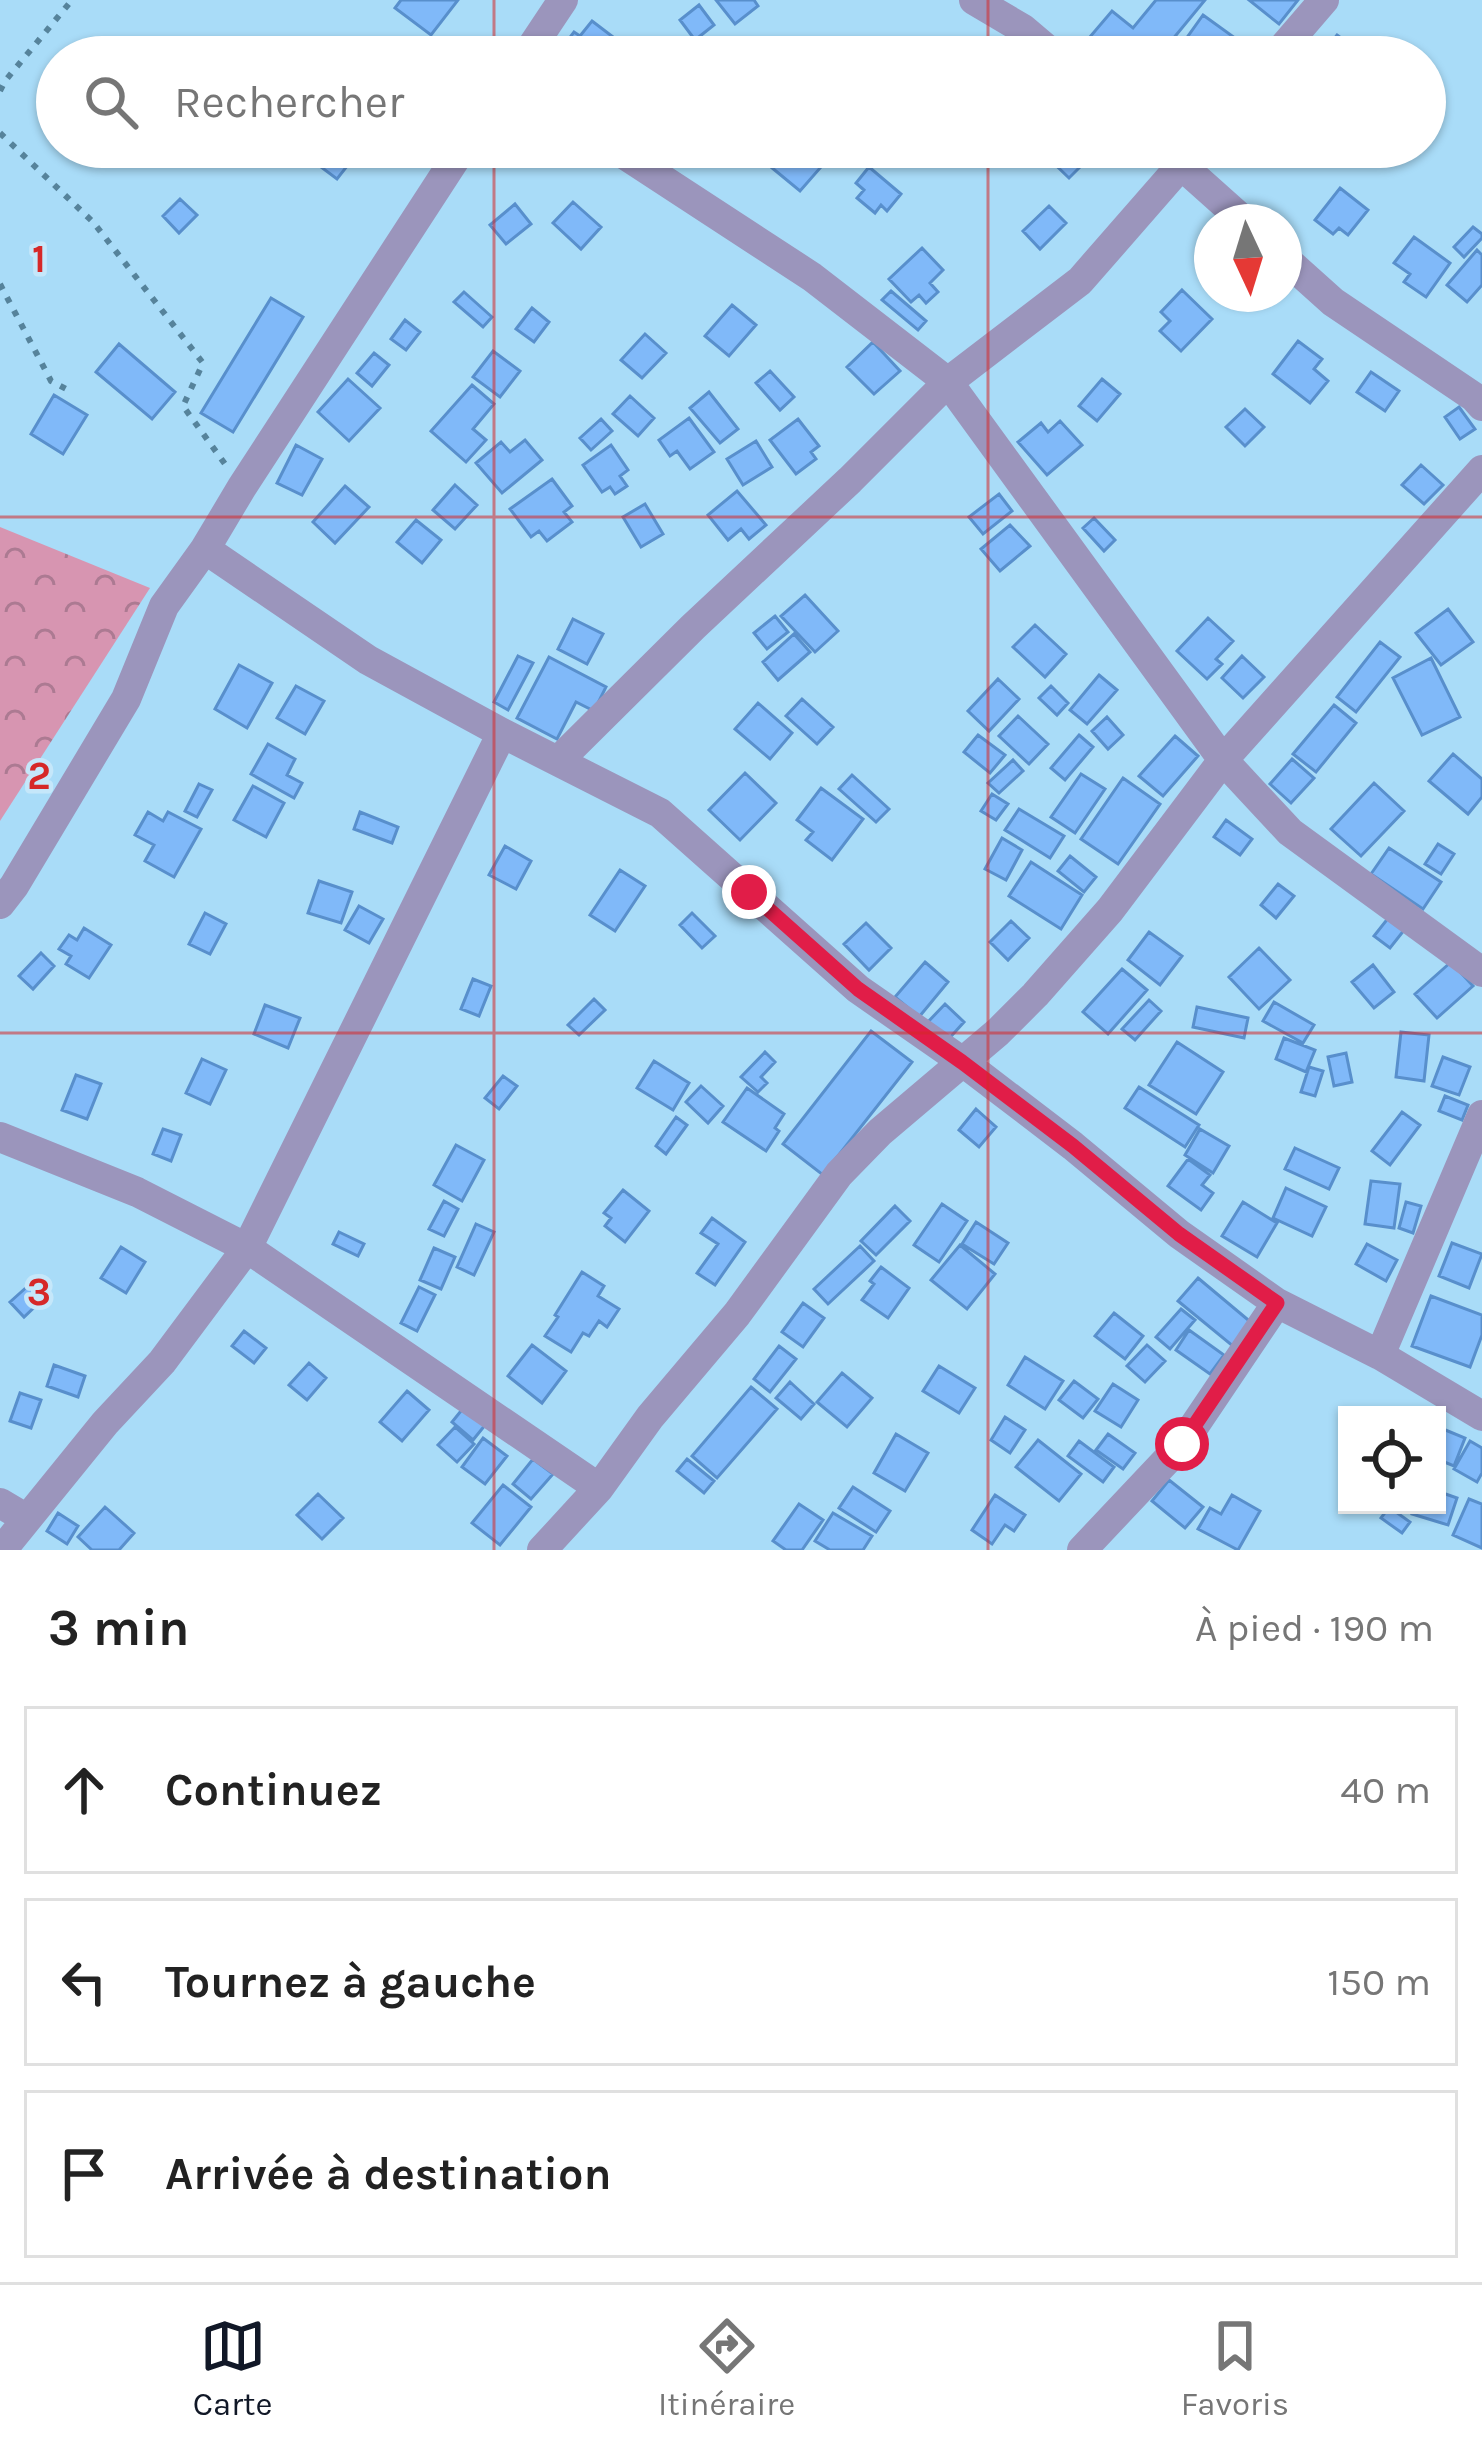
<!DOCTYPE html>
<html lang="fr">
<head>
<meta charset="utf-8">
<style>
	:root { --surface:#fff; --page:#f6f6f6; --text:#222; --muted:#767676; --line:#e0e0e0; --accent:#111827 }
	body { margin:0; font-family:Karla,sans-serif; background:var(--page); color:var(--text) }
	.controls { position:absolute; right:36px; bottom:36px; display:grid; overflow:hidden; border-radius:0px; box-shadow:0 3px 9px #0004 }
	.controls button { width:108px; height:108px; display:grid; place-items:center; padding:0; border:0; border-bottom:3px solid var(--line); background:var(--surface); color:var(--text); font:60px sans-serif }
	.compass { position:absolute; left:1194px; top:204px; width:108px; height:108px; border-radius:50%; background:var(--surface); box-shadow:0 3px 9px #0004; rotate:176deg }
	.stop { position:absolute; width:36px; height:36px; margin:-27px; border:9px solid #e11d48; border-radius:50%; background:#fff }
	.stop.end { background:#e11d48; border-color:#fff; box-shadow:0 3px 12px #0008 }
	.list { margin:0; padding:0; list-style:none }
	h2 { display:flex; justify-content:space-between; align-items:center; height:156px; margin:0; padding:0 48px; font-size:51px }
	h2 small { font-size:39px; font-weight:400; color:var(--muted) }
	.list li { display:grid; grid-template-columns:78px 1fr auto; gap:36px; align-items:center; box-sizing:border-box; height:168px; margin:0 24px 24px; padding:0 24px; border:3px solid var(--line); border-radius:0px }
	.list b { display:block; font-size:45px; white-space:nowrap }
	.list em { font-size:39px; font-style:normal; color:var(--muted) }
	.icon { flex:none; width:66px; height:66px; fill:none; stroke:currentColor; stroke-width:2; stroke-linecap:round; stroke-linejoin:round }
	.map { position:relative; flex:none; width:1482px; height:1550px; overflow:hidden }
	.search { position:absolute; background:var(--surface); box-shadow:0 3px 9px #0004; left:36px; right:36px; top:36px; height:132px; display:flex; align-items:center; gap:30px; box-sizing:border-box; padding:0 42px; border-radius:66px; color:var(--muted); font-size:45px }
	.sheet { height:732px; background:var(--surface) }
	nav { display:flex; justify-content:space-around; align-items:center; box-sizing:border-box; height:168px; border-top:3px solid var(--line); background:var(--surface); font-size:33px; color:var(--muted) }
	nav a { display:grid; justify-items:center; gap:6px }
	nav .on { color:var(--accent) }
	.map>svg:first-child { display:block }
</style>
</head>
<body>
<div class="map">
<svg width="1482" height="1550" viewBox="0 0 1482 1550">
	<defs>
		<pattern id="forest-crowns" width="20" height="18" patternUnits="userSpaceOnUse" patternTransform="scale(3)"><rect width="20" height="18" fill="#d795b1"/><path d="M2 6a3 3 0 1 1 6 0M12 15a3 3 0 1 1 6 0" fill="none" stroke="#ac7a92"/></pattern>
	</defs>
	<rect width="100%" height="100%" fill="#a9dcf8"/>
	<path fill="url(#forest-crowns)" d="M0 527 150 588 0 821Z"/>
	<path fill="#80b9f9" stroke="#588fcc" stroke-width="3" d="M401 0H458L431 35 395 8Z
		M716 0H754L758 6 735 24Z
		M1156 0H1205L1158 57H1112L1089 38 1112 11 1133 28Z
		M1249 0H1298L1279 24Z
		M699 5 714 25 695 40 680 20Z
		M1203 15 1235 38 1223 55 1215 50 1210 57H1197L1181 46Z
		M592 21 621 43 610 57H563L558 53 574 32 580 36Z
		M1337 35 1355 48 1349 57H1320Z
		M305 147H362L337 179 301 152Z
		M789 147H798L821 167 800 191 771 167Z
		M1037 147H1089L1094 153 1069 178Z
		M869 167 901 194 887 211 881 205 875 213 857 198 864 190 856 183Z
		M1340 188 1368 210 1348 235 1339 228 1333 234 1315 220Z
		M180 199 197 215 179 233 163 216Z
		M573 202 601 227 581 249 553 223Z
		M515 204 531 224 506 244 490 225Z
		M1049 206 1066 223 1040 249 1023 231Z
		M1473 227 1482 234V238L1464 257 1454 247Z
		M1414 237 1450 263 1426 297 1404 282 1410 274 1394 263Z
		M922 248 943 270 930 283 938 292 926 303 919 295 911 302 889 279Z
		M1477 250 1482 255V285L1467 302 1447 285Z
		M1182 290 1212 319 1181 351 1160 331 1170 321 1161 312Z
		M891 291 926 321 918 330 882 300Z
		M464 292 492 317 483 327 454 302Z
		M271 298 303 317 233 432 201 413Z
		M732 305 756 325 729 356 705 336Z
		M532 308 549 322 534 342 516 329Z
		M405 320 420 332 406 350 391 339Z
		M645 334 666 353 642 378 621 360Z
		M1298 341 1322 359 1314 369 1328 381 1310 403 1273 374Z
		M873 342 900 371 874 394 847 367Z
		M119 344 175 392 152 419 96 372Z
		M493 351 520 371 500 397 473 377Z
		M374 353 389 365 372 386 357 373Z
		M770 371 794 397 780 410 756 383Z
		M1371 372 1399 391 1385 411 1357 392Z
		M348 379 380 408 349 441 318 412Z
		M1102 379 1120 394 1097 421 1079 406Z
		M472 385 494 404 473 429 486 440 466 462 431 431Z
		M709 392 738 429 720 443 690 408Z
		M54 395 87 415 63 454 31 434Z
		M630 396 654 418 638 436 613 414Z
		M1459 407 1475 429 1460 439 1445 417Z
		M1245 409 1264 427 1245 446 1226 427Z
		M689 418 714 452 690 469 677 451 670 456 659 440Z
		M601 419 612 431 591 450 580 438Z
		M798 419 819 446 811 452 816 459 796 474 770 440Z
		M1060 421 1082 445 1047 475 1018 442 1041 423 1048 432Z
		M525 440 542 460 502 493 476 463 501 442 510 452Z
		M756 441 772 467 743 485 727 459Z
		M296 445 322 459 302 495 277 483Z
		M611 445 628 470 620 476 627 486 615 494 610 487 602 492 583 465Z
		M1421 465 1443 485 1424 504 1402 485Z
		M552 479 572 506 564 512 572 522 547 541 539 531 531 537 510 509Z
		M455 485 477 505 455 529 433 510Z
		M345 486 369 507 335 543 313 522Z
		M737 491 766 525 749 539 741 529 728 540 708 515Z
		M999 494 1012 511 983 534 969 517Z
		M645 504 663 534 641 547 623 517Z
		M1094 518 1115 540 1104 551 1083 528Z
		M416 520 441 540 422 563 397 542Z
		M1010 525 1030 546 1000 571 981 549Z
		M805 595 838 631 815 652 781 616Z
		M1448 609 1473 642 1441 665 1416 633Z
		M775 616 788 632 767 649 754 633Z
		M1208 618 1233 641 1216 659 1222 664 1207 679 1177 651Z
		M573 619 603 634 587 664 558 649Z
		M1035 625 1066 654 1045 677 1013 647Z
		M794 634 810 652 778 680 763 662Z
		M1380 642 1400 657 1356 712 1337 697Z
		M518 656 533 663 508 710 494 702Z
		M1242 656 1264 677 1243 698 1222 678Z
		M549 657 606 687 594 711 576 702 557 739 517 718Z
		M1431 658 1460 717 1422 735 1393 678Z
		M239 665 272 683 247 728 215 709Z
		M1099 675 1117 690 1087 724 1070 710Z
		M998 679 1019 699 989 731 968 711Z
		M296 686 324 701 305 734 277 718Z
		M1051 686 1068 703 1057 715 1039 698Z
		M802 699 833 727 817 744 786 716Z
		M758 703 792 733 770 759 735 729Z
		M1334 705 1356 723 1316 772 1293 754Z
		M1018 716 1048 744 1029 764 999 736Z
		M1107 717 1123 735 1108 749 1092 731Z
		M978 735 1005 755 990 773 964 752Z
		M1079 735 1093 747 1065 780 1051 768Z
		M1175 736 1198 756 1163 796 1139 776Z
		M268 744 295 759 287 775 302 783 294 798 251 774Z
		M1453 754 1482 779V797L1468 814 1429 781Z
		M1292 759 1314 778 1291 803 1270 784Z
		M1013 760 1023 771 999 793 988 783Z
		M745 773 776 803 740 840 709 810Z
		M1081 774 1105 789 1075 833 1051 817Z
		M852 775 889 809 876 822 839 789Z
		M1123 778 1160 804 1118 864 1081 839Z
		M1374 783 1404 811 1361 856 1331 829Z
		M199 784 212 790 197 817 185 811Z
		M253 786 284 803 266 837 234 820Z
		M821 788 863 819 832 860 806 840 813 832 797 820Z
		M992 794 1008 804 996 820 981 811Z
		M1019 809 1064 836 1050 858 1005 830Z
		M148 812 163 821 168 812 201 829 174 877 145 861 154 845 135 835Z
		M360 812 398 827 392 843 354 829Z
		M1226 820 1252 839 1240 855 1214 837Z
		M1002 838 1022 850 1006 880 985 869Z
		M1438 844 1454 854 1441 874 1425 864Z
		M505 846 531 861 516 889 489 875Z
		M1389 848 1441 882 1423 909 1371 874Z
		M1070 856 1096 877 1084 892 1058 871Z
		M1031 862 1082 895 1061 929 1009 896Z
		M620 870 645 886 615 931 590 915Z
		M319 881 352 892 341 923 308 913Z
		M1278 884 1294 896 1276 918 1261 905Z
		M359 906 383 919 369 943 345 930Z
		M205 913 226 924 210 954 189 944Z
		M692 913 715 936 702 948 680 925Z
		M1389 917 1405 929 1390 948 1374 936Z
		M1011 921 1029 938 1008 960 990 942Z
		M866 923 891 948 869 970 844 944Z
		M84 928 111 945 89 978 66 964 71 956 59 949 69 935 77 940Z
		M1149 932 1182 956 1160 985 1128 960Z
		M1259 948 1290 980 1259 1009 1229 977Z
		M41 953 54 966 33 989 19 976Z
		M925 962 948 982 919 1017 895 997Z
		M1451 962 1473 986 1437 1018 1415 994Z
		M1373 965 1394 992 1374 1008 1352 982Z
		M1122 969 1147 990 1108 1034 1083 1012Z
		M473 979 491 986 479 1016 461 1009Z
		M594 999 605 1010 579 1035 568 1025Z
		M1149 1000 1161 1011 1135 1040 1122 1029Z
		M1274 1002 1314 1025 1303 1043 1263 1021Z
		M945 1004 964 1022 946 1042 926 1024Z
		M265 1005 300 1018 288 1048 254 1034Z
		M1197 1007 1248 1018 1244 1038 1193 1027Z
		M871 1031 912 1062 823 1175 783 1144Z
		M1401 1032 1429 1035 1424 1081 1396 1077Z
		M1284 1038 1315 1050 1306 1072 1276 1059Z
		M1177 1042 1223 1072 1196 1114 1149 1085Z
		M765 1052 775 1062 761 1077 767 1083 758 1092 741 1077Z
		M1346 1053 1352 1082 1334 1086 1328 1057Z
		M1443 1057 1470 1067 1459 1095 1432 1086Z
		M202 1059 226 1070 210 1104 186 1093Z
		M654 1061 689 1083 673 1110 637 1088Z
		M1309 1067 1323 1071 1315 1096 1301 1092Z
		M76 1075 101 1084 87 1119 62 1110Z
		M503 1076 517 1086 499 1109 485 1098Z
		M701 1086 723 1106 708 1123 686 1102Z
		M1139 1087 1199 1125 1185 1147 1125 1108Z
		M747 1088 784 1114 775 1128 779 1131 766 1151 723 1122Z
		M1445 1096 1468 1105 1462 1120 1439 1111Z
		M976 1109 996 1127 979 1147 959 1130Z
		M1402 1112 1420 1125 1390 1165 1372 1151Z
		M676 1117 687 1125 666 1154 656 1146Z
		M163 1129 181 1135 171 1161 153 1154Z
		M1200 1129 1229 1146 1213 1173 1185 1155Z
		M456 1145 484 1160 462 1201 434 1185Z
		M1295 1148 1339 1168 1329 1189 1285 1169Z
		M1188 1159 1210 1175 1202 1185 1213 1193 1201 1210 1168 1186Z
		M1371 1181 1400 1184 1394 1228 1365 1224Z
		M1286 1188 1326 1207 1312 1236 1273 1218Z
		M623 1190 649 1211 625 1242 605 1226 611 1218 604 1213Z
		M444 1201 458 1209 444 1236 429 1229Z
		M1243 1202 1277 1223 1257 1257 1222 1236Z
		M1406 1202 1421 1206 1413 1233 1399 1228Z
		M942 1204 967 1221 939 1262 914 1245Z
		M895 1206 910 1221 876 1255 861 1241Z
		M712 1218 745 1242 715 1285 697 1273 718 1244 701 1233Z
		M976 1222 1008 1243 994 1264 962 1244Z
		M476 1224 494 1232 474 1275 457 1267Z
		M339 1232 364 1244 358 1256 333 1244Z
		M1452 1243 1482 1254 1469 1288 1439 1276Z
		M1367 1244 1397 1260 1386 1281 1356 1264Z
		M960 1245 995 1274 967 1309 931 1280Z
		M860 1246 874 1261 828 1304 814 1289Z
		M121 1247 145 1262 126 1293 101 1278Z
		M434 1248 455 1257 441 1289 420 1280Z
		M881 1267 909 1288 888 1318 862 1300 874 1284 870 1281Z
		M582 1272 604 1286 598 1296 619 1309 607 1327 599 1321 589 1336 583 1333 571 1352 545 1336 558 1317 555 1315Z
		M1198 1278 1253 1324 1234 1347 1178 1301Z
		M29 1285 43 1299 24 1317 10 1302Z
		M419 1287 435 1295 417 1331 401 1323Z
		M1431 1296 1482 1315V1335L1470 1367 1412 1346Z
		M803 1303 824 1318 803 1347 782 1332Z
		M1181 1309 1195 1320 1170 1349 1156 1337Z
		M1114 1313 1143 1336 1125 1359 1095 1336Z
		M1189 1330 1224 1355 1210 1374 1176 1350Z
		M244 1331 266 1348 254 1363 232 1346Z
		M532 1345 566 1371 542 1403 508 1376Z
		M1147 1345 1165 1361 1145 1382 1127 1366Z
		M779 1346 796 1359 770 1392 754 1379Z
		M1025 1357 1063 1381 1045 1409 1008 1385Z
		M309 1363 326 1378 307 1400 289 1385Z
		M54 1365 85 1376 78 1397 47 1386Z
		M939 1366 975 1388 959 1413 923 1391Z
		M842 1373 872 1398 847 1427 817 1402Z
		M1074 1381 1098 1399 1083 1418 1059 1400Z
		M790 1382 814 1404 801 1419 776 1398Z
		M1113 1384 1138 1400 1121 1427 1095 1411Z
		M751 1387 777 1409 717 1478 692 1456Z
		M407 1391 429 1410 402 1441 380 1422Z
		M20 1393 41 1400 31 1428 10 1421Z
		M465 1406 486 1424 473 1440 452 1422Z
		M1005 1417 1025 1430 1010 1453 991 1440Z
		M455 1427 474 1444 457 1462 438 1445Z
		M1443 1429 1465 1438 1454 1466 1437 1459V1444Z
		M896 1434 928 1453 905 1491 874 1473Z
		M1108 1434 1135 1453 1123 1469 1096 1450Z
		M483 1438 507 1456 485 1484 462 1467Z
		M1038 1440 1081 1474 1059 1501 1016 1467Z
		M1079 1441 1114 1467 1103 1482 1068 1456Z
		M1470 1441 1482 1448V1473L1477 1482 1454 1469Z
		M533 1459 553 1474 531 1499 513 1484Z
		M687 1459 714 1481 704 1493 677 1471Z
		M1169 1480 1203 1507 1185 1528 1152 1501Z
		M503 1485 531 1507 500 1545 472 1523Z
		M853 1487 890 1511 876 1532 839 1508Z
		M1437 1491 1457 1498 1448 1525 1412 1514 1415 1505H1437Z
		M318 1494 343 1518 322 1539 297 1515Z
		M995 1495 1025 1515 1014 1531 1005 1525 992 1544 972 1530Z
		M1232 1495 1260 1511 1238 1550 1198 1529 1210 1508 1221 1514Z
		M1469 1499 1482 1504V1548L1453 1535Z
		M799 1504 823 1520 802 1550H786L773 1541Z
		M105 1507 134 1533 119 1550H92L78 1537Z
		M1389 1507 1410 1522 1402 1533 1381 1518Z
		M58 1513 78 1526 67 1544 47 1531Z
		M833 1513 872 1536 863 1550H830L815 1541Z"/>
	<g fill="none" stroke-linecap="round" stroke-linejoin="round">
		<path stroke="#56839b" stroke-width="6" stroke-dasharray="6 9" stroke-linecap="butt" d="M0 91 5 81 72 0
			M0 133 93 222 203 363 183 406 225 464
			M0 284 51 381 72 392"/>
		<path stroke="#9b95bc" stroke-width="30" d="M974 0 1023 29 1056 57
			M525 57 563 0
			M1275 57 1324 0
			M613 147 812 277 948 382 1223 760 1290 832 1482 972
			M1161 147 1245 222
			M1284 258 1333 302 1474 397 1482 406
			M205 549 368 660 502 733 660 813 858 989 963 1062 1073 1146 1179 1234 1277 1303 1380 1355 1482 1416
			M502 733 247 1248 599 1488
			M558 761 693 627 850 480 948 382 1080 281 1197 147
			M0 904 14 886 126 699 164 606 205 549 242 487 463 147
			M0 1137 137 1192 247 1248 162 1362 105 1423 2 1550
			M1380 1355 1482 1115
			M0 1503 27 1519
			M542 1550 599 1488 650 1417 737 1314 839 1174 880 1132 998 1032 1035 995 1110 910 1223 760 1482 470
			M1082 1550 1182 1444 1277 1303"/>
	</g>
	<g fill="none" stroke-linecap="round" stroke-linejoin="round">
		<path stroke="#e11d48" stroke-width="15" d="M749 892 858 989 962 1062 1073 1146 1179 1234 1277 1303 1182 1444"/>
	</g>
	<path fill="none" stroke="#d62828" stroke-width="3" stroke-opacity="0.55" d="M494 0V57M988 0V57M494 147V1550M988 147V1550M0 517H1482M0 1033H1482"/>
	<g font-size="39" text-anchor="middle" font-weight="bold" fill="#d62828" stroke="#c5e7fa" stroke-width="9" stroke-linejoin="round" paint-order="stroke">
		<text x="39" y="272">1</text>
		<text x="39" y="789">2</text>
		<text x="39" y="1305">3</text>
	</g>
</svg>
<div class="controls">
<button><svg class="icon" aria-label="locate" viewBox="0 0 24 24"><circle cx="12" cy="12" r="6"/><path d="M12 2v4M12 18v4M2 12h4M18 12h4"/></svg></button>
</div>
<svg class="compass" viewBox="-18 -18 36 36"><path d="M0-13l5 13h-10z" fill="#e53935"/><path d="M0 13l5-13h-10z" fill="#767676"/></svg>
<div class="stop" style="left:1182px;top:1444px"></div>
<div class="stop end" style="left:749px;top:892px"></div>
<div class="search"><svg class="icon" aria-label="search" viewBox="0 0 24 24"><circle cx="10" cy="10" r="6"/><path d="M15 15l6 6"/></svg>Rechercher</div>
</div>
<section class="sheet">
<h2>3 min<small>À pied · 190 m</small></h2>
<ul class="list">
<li><svg class="icon" aria-label="ahead" viewBox="0 0 24 24"><path d="M12 20V5M6 11l6-6 6 6"/></svg><div><b>Continuez</b></div><em>40 m</em></li>
<li><svg class="icon" aria-label="left" viewBox="0 0 24 24"><path d="M17 20v-9H6M10 6l-5 5 5 5"/></svg><div><b>Tournez à gauche</b></div><em>150 m</em></li>
<li><svg class="icon" aria-label="arrive" viewBox="0 0 24 24"><path d="M6 21V4h12l-3 4 3 4H6"/></svg><div><b>Arrivée à destination</b></div></li>
</ul>
</section>
<nav>
<a class="on"><svg class="icon" aria-label="map" viewBox="0 0 24 24"><path d="M3 6l6-2 6 2 6-2v14l-6 2-6-2-6 2zM9 4v14M15 6v14"/></svg>Carte</a>
<a><svg class="icon" aria-label="directions" viewBox="0 0 24 24"><path d="M12 3l9 9-9 9-9-9zM9 14v-3h6M13 9l2 2-2 2"/></svg>Itinéraire</a>
<a><svg class="icon" aria-label="saved" viewBox="0 0 24 24"><path d="M7 4h10v16l-5-4-5 4z"/></svg>Favoris</a>
</nav>
</body>
</html>
